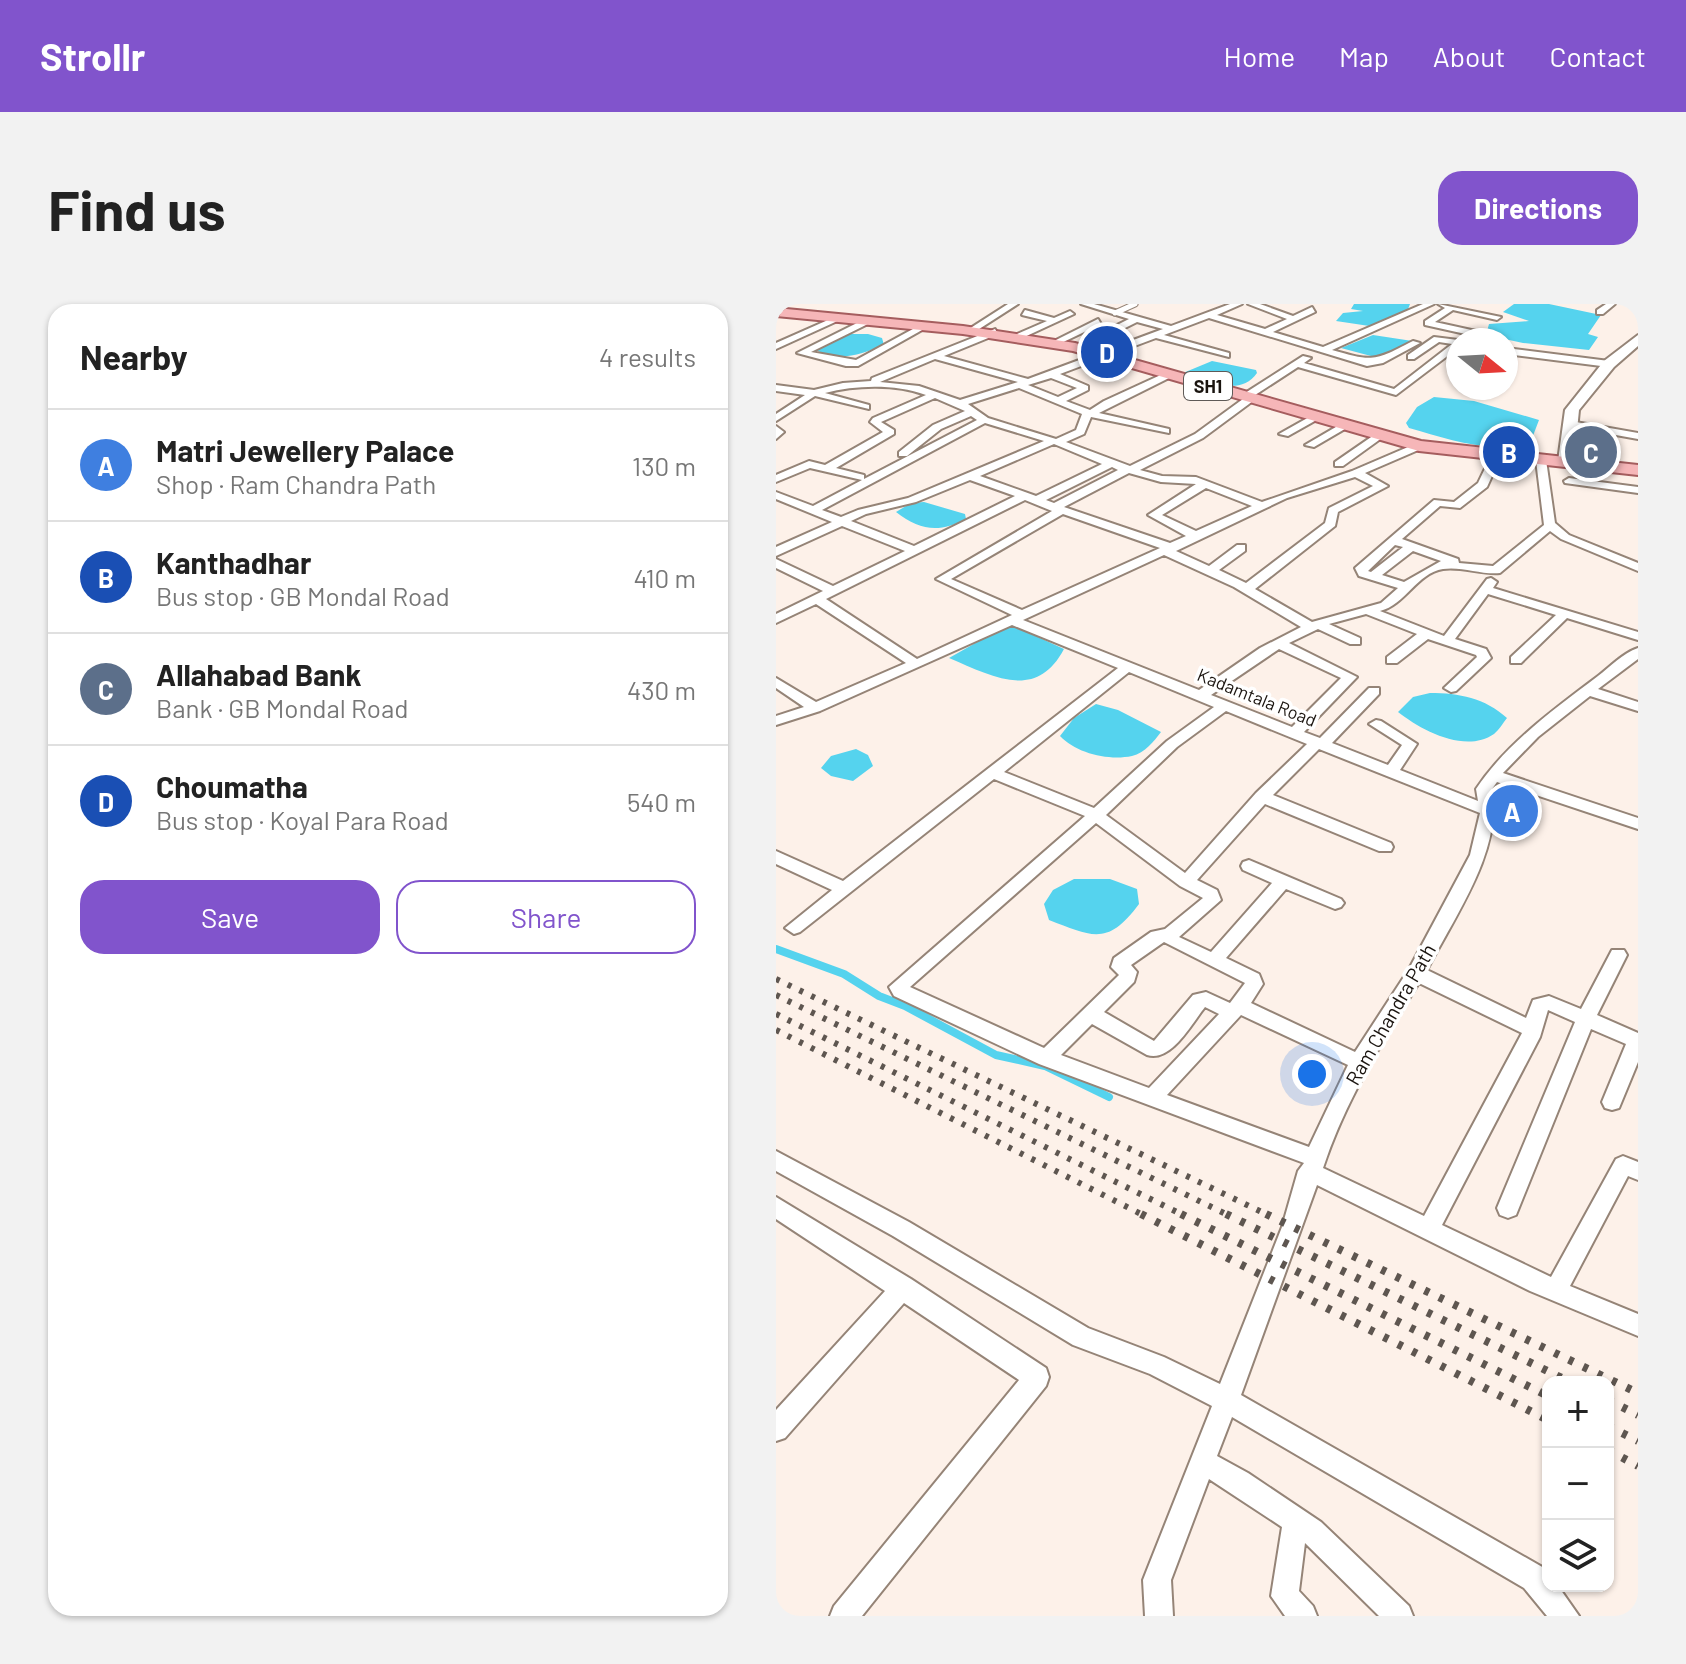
<!DOCTYPE html>
<html lang="en">
<head>
<meta charset="utf-8">
<style>
	:root { --surface:#fff; --page:#f2f2f2; --text:#222; --muted:#767676; --line:#e0e0e0; --accent:#8154cc }
	body { margin:0; font-family:Barlow,sans-serif; background:var(--page); color:var(--text) }
	.controls { position:absolute; right:24px; bottom:24px; display:grid; overflow:hidden; border-radius:16px; box-shadow:0 2px 6px #0004 }
	.controls button { width:72px; height:72px; display:grid; place-items:center; padding:0; border:0; border-bottom:2px solid var(--line); background:var(--surface); color:var(--text); font:40px sans-serif }
	.compass { position:absolute; left:670px; top:24px; width:72px; height:72px; border-radius:50%; background:var(--surface); box-shadow:0 2px 6px #0004; rotate:108deg }
	.you { position:absolute; left:536px; top:770px; width:28px; height:28px; margin:-20px; border:6px solid #fff; border-radius:50%; background:#1a73e8; box-shadow:0 0 0 12px #1a73e833 }
	.badge { display:grid; place-items:center; width:52px; height:52px; border-radius:50%; background:var(--accent); color:#fff; font-size:26px; font-weight:700 }
	.pin { position:absolute; translate:-50% -50%; border:4px solid #fff; box-shadow:0 2px 8px #0006 }
	.list { margin:0; padding:0; list-style:none }
	h2 { display:flex; justify-content:space-between; align-items:center; height:104px; margin:0; padding:0 32px; font-size:34px }
	h2 small { font-size:26px; font-weight:400; color:var(--muted) }
	.list li { display:grid; grid-template-columns:52px 1fr auto; gap:24px; align-items:center; box-sizing:border-box; height:112px; padding:0 32px; border-top:2px solid var(--line) }
	.list b { display:block; font-size:30px; white-space:nowrap }
	.list p { margin:0; font-size:26px; white-space:nowrap; color:var(--muted) }
	.list em { font-size:26px; font-style:normal; color:var(--muted) }
	.actions { display:flex; gap:16px; padding:24px 32px }
	.actions a { flex:1; padding:18px 0; border:2px solid var(--accent); border-radius:24px; text-align:center; font-size:28px; color:var(--accent) }
	.actions .main { background:var(--accent); color:#fff }
	.icon { flex:none; width:44px; height:44px; fill:none; stroke:currentColor; stroke-width:2; stroke-linecap:round; stroke-linejoin:round }
	.map { position:relative; flex:none; width:862px; height:1312px; overflow:hidden; border-radius:24px }
	header { display:flex; align-items:center; gap:48px; box-sizing:border-box; height:112px; padding:0 40px; background:var(--accent); color:#fff }
	header strong { font-size:38px }
	nav { display:flex; gap:44px; margin-inline-start:auto; font-size:28px }
	.intro { display:flex; align-items:center; justify-content:space-between; box-sizing:border-box; height:192px; padding:0 48px }
	h1 { margin:0; font-size:56px }
	.button { padding:20px 36px; border-radius:24px; background:var(--accent); color:#fff; font-size:28px; font-weight:700 }
	main { display:flex; gap:48px; padding:0 48px }
	aside { flex:1; background:var(--surface); border-radius:24px; box-shadow:0 2px 6px #0004 }
	.map>svg:first-child { display:block }
</style>
</head>
<body>
<header>
<strong>Strollr</strong>
<nav><a>Home</a><a>Map</a><a>About</a><a>Contact</a></nav>
</header>
<div class="intro"><h1>Find us</h1><a class="button">Directions</a></div>
<main>
<aside>
<h2>Nearby<small>4 results</small></h2>
<ul class="list">
<li><span class="badge" style="background:#3f7fe0">A</span><div><b>Matri Jewellery Palace</b><p>Shop · Ram Chandra Path</p></div><em>130 m</em></li>
<li><span class="badge" style="background:#1a4fb4">B</span><div><b>Kanthadhar</b><p>Bus stop · GB Mondal Road</p></div><em>410 m</em></li>
<li><span class="badge" style="background:#5c6f8a">C</span><div><b>Allahabad Bank</b><p>Bank · GB Mondal Road</p></div><em>430 m</em></li>
<li><span class="badge" style="background:#1a4fb4">D</span><div><b>Choumatha</b><p>Bus stop · Koyal Para Road</p></div><em>540 m</em></li>
</ul>
<div class="actions"><a class="main">Save</a><a>Share</a></div>
</aside>
<div class="map">
<svg width="862" height="1312" viewBox="0 0 862 1312">
	<rect width="100%" height="100%" fill="#fdf1e9"/>
	<path fill="#55d3ee" d="M578 0H634L631 8 600 23 560 17 567 9 587 7 575 5Z
		M738 0H773L825 11 812 30 822 33 813 46 747 39 710 31 713 20 753 17 727 8Z
		M74 30H92L106 34 108 41C85 50 63 59 40 46Z
		M597 31 643 38 610 56 565 44Z
		M436 57 480 66 481 69C464 94 430 76 407 69Z
		M658 93 698 97 763 116 755 137C715 151 672 135 633 124L630 119 641 103Z
		M148 198 189 210 190 215C164 229 144 227 120 208L135 199Z
		M238 322 288 345C260 398 216 372 173 354L219 328Z
		M654 389C683 389 709 394 731 414 727 419 723 426 718 430 689 450 645 426 622 408L637 393Z
		M320 400 342 406 385 428C378 437 369 449 356 452 332 457 300 449 284 432L298 414Z
		M80 445 92 451 97 462 77 477 55 472 45 464 55 452Z
		M298 575H334L361 585 363 600C332 642 317 633 273 616L268 600 277 586Z"/>
	<g fill="none" stroke-linecap="round" stroke-linejoin="round">
		<path stroke="#55d3ee" stroke-width="8" d="M0 645 68 670 103 692 129 702 220 751 269 762 333 793"/>
		<g stroke="#958477" stroke-width="7">
			<path id="lane" d="M339 9 359 0"/>
		</g>
		<g stroke="#958477" stroke-width="4">
			<path id="street" d="M232 0H242L200 27 193 25Z
				M305 0H318L395 22 454 0H466L441 11 489 25 511 15 472 0H484L517 12 536 3 539 8 497 28 547 43 647 0H658L556 46C598 58 598 57 637 37L644 39 607 59 591 62 433 14 388 31 453 49V53L380 34 284 70 312 82V86L290 97 314 106 328 97 389 69H395V73L323 109 393 125V129L315 113 308 130 290 138 354 162 419 130 467 95 466 91 527 52 535 54 528 59 618 85 676 40 663 38 638 55H632V51L658 33 682 36V44L620 91 522 63 476 93 477 97 427 134 364 166 386 172 420 173 486 198 576 167 639 140H647V144L589 169 612 182 562 208 559 222 479 285 536 318 605 299 622 284 583 272 579 264 658 196 678 198 702 179 715 152 720 149 725 152 711 183 684 204 664 202 626 235 682 255 683 259 717 262 768 221 760 156 765 153 770 156 779 219 793 231 862 259V267L785 235 774 227 724 269C706 271 685 262 667 265 641 269 629 301 604 307L668 332 711 275 715 274 721 278 717 284 862 328V336L791 314 745 359H735V353L780 311 712 290 679 335 710 345 715 354 680 387 675 388 668 384 701 353 700 351 652 335 621 359H611V353L641 330 590 310 553 320 584 334V340H574L542 325 513 339 581 373 528 428 544 434 593 384H603V390L556 439 612 461 626 441 593 420 600 416 605 417 641 440 624 466 702 497 700 485C730 440 777 406 822 372 834 363 847 349 862 344V355L822 385 862 398V407L814 392 762 433 727 469 862 514V525L721 478 716 485C727 546 678 613 651 666L750 714 757 696 773 692 805 705 836 646H848L851 651 821 711 862 729V758L843 804 836 806 829 804 826 798 850 740 815 725 740 911 732 914 724 911 721 904 799 718 772 706 764 733 666 921 775 973 840 855 847 852 862 858V876L852 872 794 982 862 1010V1032L754 987 541 881 465 1091 768 1264 772 1270V1282H782L803 1312H771L748 1284 456 1113 441 1152 472 1169 545 1218 633 1302 637 1312H603L529 1239 523 1287 537 1302 541 1312H509L495 1292 506 1223 433 1175 395 1276 397 1312H369L367 1276 436 1102 374 1070 297 1041 117 932 0 867V847L133 918 312 1024 388 1053 444 1080 506 923 522 867 528 859 263 760 118 692 113 683 309 512 218 475 24 628 18 630 9 624 56 586 0 560V547L67 577 342 364 236 321 44 407 0 421V412L28 403 0 384V374L40 398 130 359 40 300 0 319V310L47 287 0 264V255L57 282 129 247 66 222 0 252V243L56 218 0 195V188L37 202 86 176 34 164 0 178V171L33 157 49 161 107 128 94 118 97 114 150 91C119 80 81 81 49 89L93 101V105L39 92 0 117V110L29 91 0 87V81L38 86 67 79 95 77 96 74 219 25 222 30 168 52 252 75 387 25 361 18 333 32H327V28L353 15ZM159 55 242 78 184 96 143 82 104 78ZM275 74 301 84 282 93 252 81ZM243 84 306 110 300 126 280 135 212 114 192 100ZM159 94 189 107 157 121 123 148V152H131L165 125 195 112 201 116 88 175V171L60 164 118 130V126L105 118ZM209 119 268 137 132 194 82 206 65 213 46 206ZM278 140 326 160 260 192 204 172ZM336 163 342 166 278 199 270 196ZM353 169 385 178 420 180 372 211 410 232 394 239 288 203ZM579 173 597 182 553 204 549 219 470 279 443 266 469 247V241H461L433 262 400 247 511 194ZM194 176 239 192 138 242 75 217 90 210 140 198ZM430 184 476 202 420 227 386 211ZM249 196 276 207 160 275 236 311 141 355 50 295ZM287 210 384 244 246 306 175 275ZM619 241 627 243 595 268 592 267ZM637 247 665 257 628 278 606 271ZM388 251 458 283 525 323 484 344 423 386 247 316ZM503 345 565 374 516 423 435 391ZM353 368 438 403 391 437 318 504 228 468ZM450 407 531 440 480 489 409 569 330 511 401 443ZM543 445 704 509 694 551 633 665 579 748 475 699 487 680 483 670 450 654 510 585 559 605 565 603 568 599 565 595 473 556 467 558 465 562 467 566 496 579 435 648 403 633 445 596 441 586 421 576 489 500 603 547H615L617 543 615 539 497 491ZM320 519 404 582 427 594 389 625 375 628 338 654 335 663 343 671 268 744 134 683ZM388 638 469 679 454 699 430 688 417 691 378 737 328 708 358 678 361 668 355 661ZM643 679 746 729 648 912 547 864C569 797 606 738 643 679ZM429 703 443 710 373 784 285 751 316 720 371 751C395 759 416 719 429 703ZM465 711 572 761 533 843 391 791Z
				M662 0 725 13 721 16 677 6 659 18 700 27 704 32 700 36H691L694 31 649 21V17L669 4Z
				M830 0H839L827 10H821V6Z
				M249 6 278 14 294 7 298 10 244 35 241 30 271 17 246 11Z
				M61 12 68 14 0 45V39Z
				M93 13 96 18 35 48 80 56 148 19 155 21 82 62H70L21 49Z
				M322 15 325 20 281 41 274 39Z
				M730 44 833 57 838 60 833 63 730 50Z
				M535 112 544 114 512 132 503 130Z
				M794 117 862 129V135L790 122V118Z
				M565 120 574 122 538 143 529 141Z
				M0 122 8 128 0 135Z
				M601 129 610 131 567 162H559V158Z
				M793 174 862 183V189L789 179 788 177Z
				M0 893 135 975 270 1064 273 1073 270 1082 86 1312H54L58 1302 243 1076 128 999 9 1134 0 1137V1106L109 987 0 915Z"/>
		</g>
		<g stroke="#958477" stroke-width="4">
			<path id="secondary" d="M862 31V42L838 63 803 106 798 157 790 162 785 160 782 157 789 106 828 57Z"/>
		</g>
		<g stroke="#a55d5e" stroke-width="4">
			<path id="primary" d="M0 4 187 22 299 39 645 137 862 161V171L643 147 297 47 187 30 0 12Z"/>
		</g>
		<use href="#lane" stroke="#fff" stroke-width="5"/>
		<use href="#street" fill="#fff" fill-rule="evenodd"/>
		<use href="#secondary" fill="#fff" fill-rule="evenodd"/>
		<use href="#primary" fill="#f6b6b8" fill-rule="evenodd"/>
		<path stroke="#5e5650" stroke-width="6" stroke-dasharray="4 9" stroke-linecap="butt" d="M0 675 494 912
			M0 691 454 912
			M0 710 409 912
			M0 726 369 912"/>
		<path stroke="#5e5650" stroke-width="8" stroke-dasharray="5 11" stroke-linecap="butt" d="M365 910 772 1116
			M405 910 772 1092
			M450 910 794 1078
			M490 910 862 1089
			M832 1096 862 1111
			M832 1122 862 1137
			M832 1146 862 1162"/>
	</g>
	<g text-anchor="middle" dominant-baseline="central" stroke-width="7" stroke-linejoin="round" paint-order="stroke">
		<rect fill="#fff" stroke="#5f5a57" stroke-width="2" x="408" y="68" width="48" height="28" rx="6"/>
		<g font-size="18" font-weight="bold" fill="#1a140f">
			<text x="432" y="82">SH1</text>
		</g>
		<g font-size="18" fill="#1a140f" stroke="#fff">
			<text transform="translate(481 393) rotate(22)">Kadamtala Road</text>
		</g>
		<g font-size="20" fill="#1a140f" stroke="#fff">
			<text transform="translate(614 710) rotate(-60)">Ram Chandra Path</text>
		</g>
	</g>
</svg>
<div class="controls">
<button>+</button>
<button>−</button>
<button><svg class="icon" aria-label="layers" viewBox="0 0 24 24"><path d="M12 4l9 5-9 5-9-5zM3 14l9 5 9-5"/></svg></button>
</div>
<svg class="compass" viewBox="-18 -18 36 36"><path d="M0-13l5 13h-10z" fill="#e53935"/><path d="M0 13l5-13h-10z" fill="#767676"/></svg>
<div class="you"></div>
<div class="pin badge" style="left:736px;top:507px;background:#3f7fe0">A</div>
<div class="pin badge" style="left:733px;top:148px;background:#1a4fb4">B</div>
<div class="pin badge" style="left:815px;top:148px;background:#5c6f8a">C</div>
<div class="pin badge" style="left:331px;top:48px;background:#1a4fb4">D</div>
</div>
</main>
</body>
</html>
